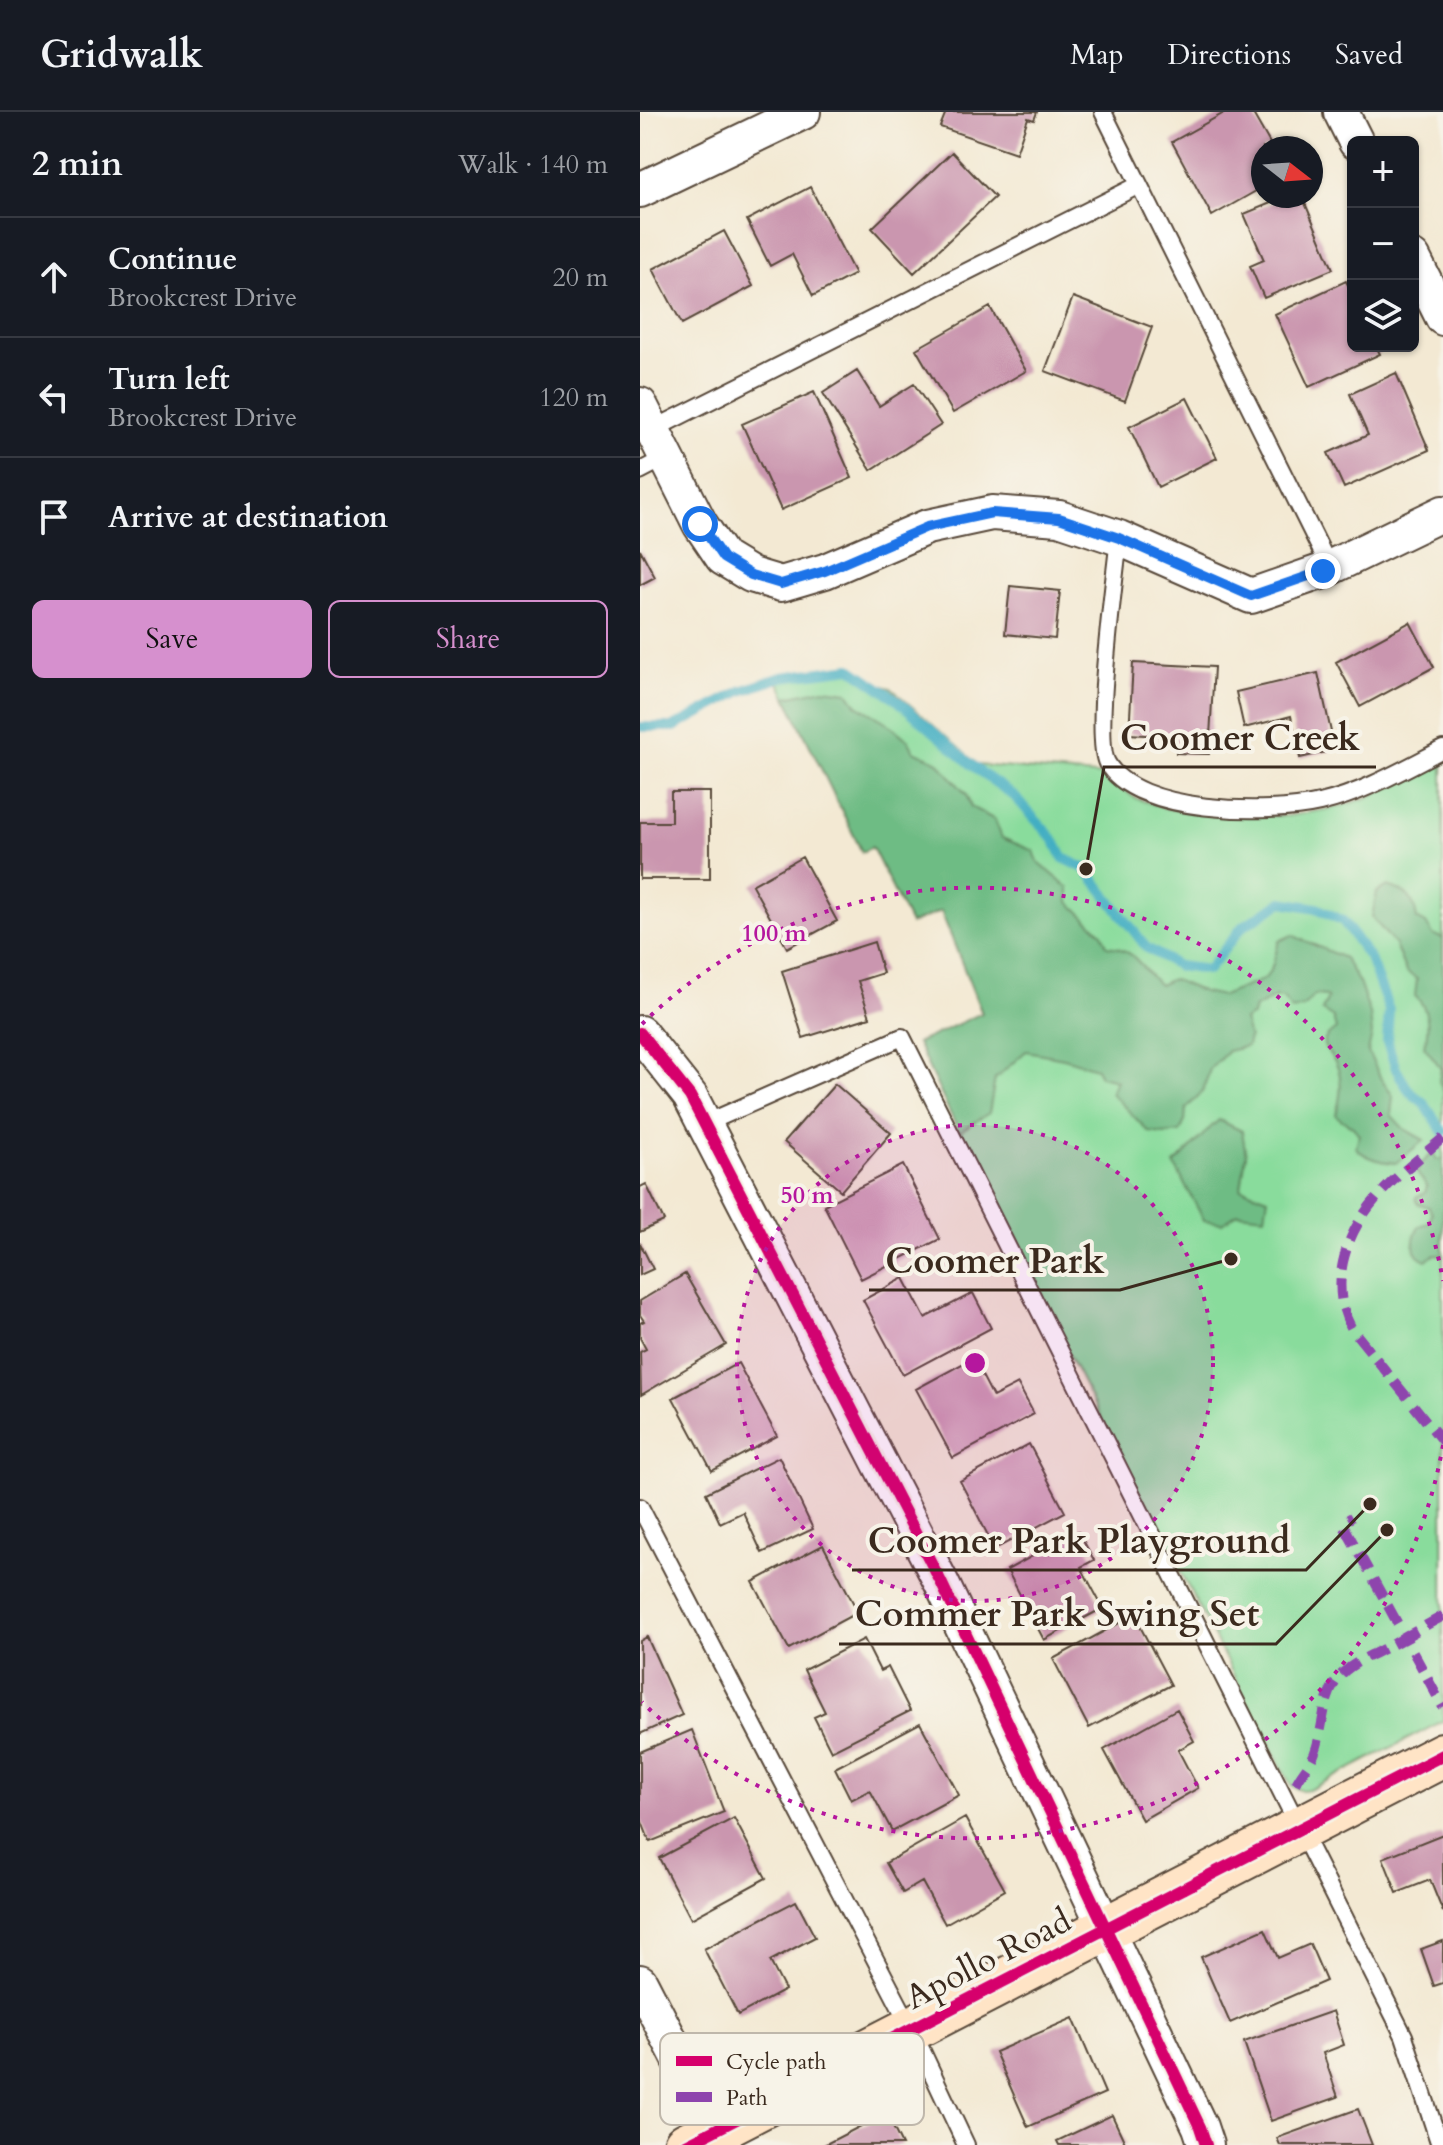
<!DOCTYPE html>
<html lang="en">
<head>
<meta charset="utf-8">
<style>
	:root { --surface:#171b24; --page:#242831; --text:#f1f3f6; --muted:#9ea1a6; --line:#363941; --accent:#d690ce }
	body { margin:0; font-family:Cardo,serif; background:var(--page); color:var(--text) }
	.controls { position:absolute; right:24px; top:24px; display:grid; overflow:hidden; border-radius:12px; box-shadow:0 2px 6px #0004 }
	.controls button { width:72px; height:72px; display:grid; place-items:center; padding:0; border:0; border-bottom:2px solid var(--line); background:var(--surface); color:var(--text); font:40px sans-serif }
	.compass { position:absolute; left:611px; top:24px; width:72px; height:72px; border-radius:50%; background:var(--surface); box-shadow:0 2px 6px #0004; rotate:107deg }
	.stop { position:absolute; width:24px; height:24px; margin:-18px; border:6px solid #1a73e8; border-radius:50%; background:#fff }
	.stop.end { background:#1a73e8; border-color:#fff; box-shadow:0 2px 8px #0008 }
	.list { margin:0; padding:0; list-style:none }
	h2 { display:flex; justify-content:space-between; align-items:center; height:104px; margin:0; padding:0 32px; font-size:34px }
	h2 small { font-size:26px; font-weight:400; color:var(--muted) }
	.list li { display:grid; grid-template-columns:52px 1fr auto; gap:24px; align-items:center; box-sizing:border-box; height:120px; padding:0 32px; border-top:2px solid var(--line) }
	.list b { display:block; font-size:30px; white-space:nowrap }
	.list p { margin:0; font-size:26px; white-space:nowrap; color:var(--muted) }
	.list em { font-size:26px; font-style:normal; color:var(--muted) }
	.actions { display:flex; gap:16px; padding:24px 32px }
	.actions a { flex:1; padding:18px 0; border:2px solid var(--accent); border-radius:12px; text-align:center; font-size:28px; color:var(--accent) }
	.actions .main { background:var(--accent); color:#111 }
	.icon { flex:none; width:44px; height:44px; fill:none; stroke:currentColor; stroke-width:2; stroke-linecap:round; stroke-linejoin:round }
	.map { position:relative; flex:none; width:803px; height:2033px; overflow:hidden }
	header { display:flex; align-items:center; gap:48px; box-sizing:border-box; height:112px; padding:0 40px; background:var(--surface); border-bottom:2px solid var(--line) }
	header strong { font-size:38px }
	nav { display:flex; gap:44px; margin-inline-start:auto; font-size:28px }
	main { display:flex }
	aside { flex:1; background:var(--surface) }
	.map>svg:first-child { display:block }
</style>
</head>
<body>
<header>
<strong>Gridwalk</strong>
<nav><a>Map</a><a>Directions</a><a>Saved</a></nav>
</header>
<main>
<aside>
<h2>2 min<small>Walk · 140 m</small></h2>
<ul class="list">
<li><svg class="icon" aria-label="ahead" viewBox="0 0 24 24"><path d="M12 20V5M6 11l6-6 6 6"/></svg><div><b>Continue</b><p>Brookcrest Drive</p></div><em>20 m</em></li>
<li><svg class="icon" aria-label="left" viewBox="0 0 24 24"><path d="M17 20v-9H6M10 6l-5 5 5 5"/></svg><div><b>Turn left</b><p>Brookcrest Drive</p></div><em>120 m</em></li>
<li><svg class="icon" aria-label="arrive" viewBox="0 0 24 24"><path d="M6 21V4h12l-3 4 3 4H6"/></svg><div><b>Arrive at destination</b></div></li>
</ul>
<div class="actions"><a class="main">Save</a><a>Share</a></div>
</aside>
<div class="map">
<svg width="803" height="2033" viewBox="0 0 803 2033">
	<rect width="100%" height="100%" fill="#f7f3e8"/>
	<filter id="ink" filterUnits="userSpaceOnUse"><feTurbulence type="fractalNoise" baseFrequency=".0125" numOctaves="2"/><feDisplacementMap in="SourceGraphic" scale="16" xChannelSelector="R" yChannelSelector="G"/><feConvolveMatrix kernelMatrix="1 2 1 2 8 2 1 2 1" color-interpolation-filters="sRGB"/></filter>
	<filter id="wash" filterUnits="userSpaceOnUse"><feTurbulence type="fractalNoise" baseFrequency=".006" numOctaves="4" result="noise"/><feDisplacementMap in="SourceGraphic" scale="32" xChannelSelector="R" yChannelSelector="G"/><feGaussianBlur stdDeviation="1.8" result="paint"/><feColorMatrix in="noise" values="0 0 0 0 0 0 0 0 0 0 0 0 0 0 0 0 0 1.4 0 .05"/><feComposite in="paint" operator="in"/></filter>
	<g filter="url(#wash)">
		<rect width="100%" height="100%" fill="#f3e9d3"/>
		<path fill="#89dc9c" stroke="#62835d" stroke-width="2" d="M210 558 230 571 251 576 338 653 466 664 495 686 525 696 572 704H648L694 696 726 686 803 648V1609L669 1678 662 1679 651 1674 339 1070 319 1020 277 931 342 902 301 799 270 812 232 735 222 740 138 568Z"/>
		<path fill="#6ebc84" stroke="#547351" stroke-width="2" d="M184 577 208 580 217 593 246 610 268 628 274 639 297 649 326 682 331 695 355 708 362 726 394 739 398 750 429 776V790L462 821 467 834C497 837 499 855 519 873L532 867 563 880 582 884 625 867 632 855 639 829 652 823 704 846 719 871 730 902 732 922 728 940 741 967 753 984 751 1003 764 1017 784 1028 756 1051C741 1050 726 1046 716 1036L719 1023C710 1008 704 1013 696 1003 700 987 704 968 696 952 688 936 673 933 696 917L693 906 682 899 688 886 686 884 675 883 663 895 652 898 643 886 636 885 615 896 613 903 604 908 609 925 607 934 588 939 570 957 563 979 546 997 545 1009 540 1020 524 1022 509 1020 471 981 476 968 460 964 456 956 424 946 386 939 355 967 349 1001 319 1020 277 931 342 901 301 799 270 812 232 735 222 740 146 585Z
			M748 774C768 780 774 786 777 807L786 812 793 823 803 826V979L799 969 801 956 784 934C790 917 789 896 775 884L777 867 766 860 755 833 732 805 737 780Z
			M579 1008 602 1019 606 1043 601 1076 628 1086 625 1104 598 1101 582 1111 564 1108 534 1052C551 1038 562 1022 579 1008Z
			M794 1040 796 1048 803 1047V1143H795L786 1148C770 1142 772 1127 779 1114L789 1111 792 1102 789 1095 777 1091 776 1085 785 1081 787 1074 777 1061 780 1053Z"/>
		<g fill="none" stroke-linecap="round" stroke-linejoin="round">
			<path stroke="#43aec2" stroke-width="10" d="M0 615H34L101 579 142 565 211 556 256 587 339 659 374 684 415 729 423 746 446 757 507 836 538 854 568 858 602 815 642 790 677 796 703 809 730 847 749 898 747 930 756 957 769 979 784 991 803 1020"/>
		</g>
		<g id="blocks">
			<path fill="#ca96af" d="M306 0H397L394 8 388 6 376 41 300 15Z
				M586 0H612L632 35 638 32 640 36H623V75L572 104 532 30Z
				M312 40 355 85 274 161 232 116Z
				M170 75 215 162 173 184 152 142 130 154 107 108Z
				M648 84H662L693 157 624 186 610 154 624 148 604 102Z
				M84 119 113 174 42 212 13 157Z
				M706 169 713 183V234H736L740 242 669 275 635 202Z
				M433 185 512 215 485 289 405 259Z
				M350 195 386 259 313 301 276 237Z
				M217 259 239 294 274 272 301 313 231 358 183 281Z
				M756 261 789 338 704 376 688 341 728 323 710 282Z
				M174 280 212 366 141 398 102 312Z
				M547 286 577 346 518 375 489 315Z
				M0 437 15 465 0 473Z
				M370 474 420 479 415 527 365 522Z
				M770 510 794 555 720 595 696 550Z
				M493 551 574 555 569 642 536 641V625L489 622Z
				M678 561 695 638 660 646 651 604 604 616 596 580Z
				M31 680H70V767H0V710H31Z
				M162 745 197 809 147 836 112 773Z
				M234 830 243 861 218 869 230 905 163 926 142 859Z
				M195 972 251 1021 201 1079 144 1030Z
				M263 1053 300 1127 221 1167 184 1093Z
				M6 1072 24 1109 0 1120V1075Z
				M0 1131 13 1157 0 1163Z
				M45 1162 86 1233 1 1283 0 1240 6 1237 0 1226V1211L4 1209 0 1203V1189Z
				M264 1166 285 1206 333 1181 351 1216 263 1263 223 1188Z
				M333 1246 353 1285 378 1272 394 1302 313 1346 276 1277Z
				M98 1251 137 1324 72 1359 33 1286Z
				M389 1332 425 1400 355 1437 320 1369Z
				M139 1345 173 1417 122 1441 103 1400 80 1411 66 1381Z
				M438 1419 454 1448 441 1455 463 1496 404 1528 367 1458Z
				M183 1433 218 1500 149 1537 113 1470Z
				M494 1503 531 1573 449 1616 413 1547Z
				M7 1525 42 1603 0 1622V1529Z
				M224 1527 240 1559 248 1555 270 1599 191 1639 174 1605 185 1600 164 1558Z
				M537 1597 554 1629 538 1638 558 1676 502 1708 464 1638Z
				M280 1611 319 1683 252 1719 230 1678 211 1688 195 1656Z
				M52 1618 84 1700 10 1730 0 1705V1640Z
				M94 1706 126 1766 51 1807 19 1746Z
				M325 1706 365 1778 305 1812 282 1770 263 1781 246 1751Z
				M803 1722V1800L790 1768 757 1781 743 1746Z
				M156 1789 175 1825 130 1849 145 1878 98 1903 64 1837Z
				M625 1817 638 1846 670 1832 686 1869 590 1911 561 1845Z
				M803 1829V1871L794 1874 781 1837Z
				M693 1899 704 1933 683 1941 698 1985 631 2009 604 1930Z
				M433 1906 465 1981 388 2015 355 1940Z
				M718 1997 732 2033H640L637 2026Z
				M246 2001 262 2033H184Z
				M472 2003 486 2033H419L417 2029Z"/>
		</g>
	</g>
	<g filter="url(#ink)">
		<use href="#blocks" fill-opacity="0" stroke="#574739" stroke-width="2"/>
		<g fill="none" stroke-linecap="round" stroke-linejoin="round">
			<g stroke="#574739" stroke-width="20">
				<path id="lane" d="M463 0 690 456
					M12 318 499 73
					M0 359 25 346
					M479 426C475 463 453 626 467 651 496 702 629 703 680 691 723 681 764 657 803 637
					M64 1012 262 925 764 1924 800 2033
					M0 1395 272 1918 326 2033"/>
			</g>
			<g stroke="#574739" stroke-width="38">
				<path id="street" d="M701 0 716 30
					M0 78 163 0
					M773 146 803 206
					M0 293 60 412 83 446 111 463 141 472 185 459 287 415 352 401 419 406 479 426 611 484 683 459 803 401
					M0 921 50 984 301 1470 560 2015 566 2033
					M0 1870 84 2033"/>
			</g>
			<g stroke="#574739" stroke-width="48">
				<path id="secondary" d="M46 2033 803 1643"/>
			</g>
			<use href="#lane" stroke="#fff" stroke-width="16"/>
			<use href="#street" stroke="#fff" stroke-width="34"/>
			<use href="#secondary" stroke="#ffe4c6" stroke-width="44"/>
			<path stroke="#8e44ad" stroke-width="10" stroke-dasharray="20 10" stroke-linecap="butt" d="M803 1026C761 1062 716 1092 703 1150 698 1174 700 1196 712 1217L803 1330
				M803 1504 765 1525 803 1595
				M656 1672C661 1661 671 1652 675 1640 685 1613 681 1580 705 1559 723 1544 746 1538 765 1525L704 1414V1410L712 1405"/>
			<g stroke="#f7f3e8" stroke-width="17">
				<path id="cycleway" d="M0 921 50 984 301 1470 560 2015 566 2033
					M46 2033 803 1643"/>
			</g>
			<use href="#cycleway" stroke="#d6006c" stroke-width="12"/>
		</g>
	</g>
	<g fill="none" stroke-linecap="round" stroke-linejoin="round" filter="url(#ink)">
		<path stroke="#1a73e8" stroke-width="10" d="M60 412 83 446 111 463 141 472 185 459 287 415 352 401 419 406 479 426 611 484 683 459"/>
	</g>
	<circle cx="335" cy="1251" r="238" fill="#b5179e" fill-opacity=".12"/>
	<g fill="none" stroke="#b5179e" stroke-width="4" stroke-dasharray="4 8">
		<circle cx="335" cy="1251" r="238"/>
		<path d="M803 1333A475 475 0 0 1 2 1590M2 912A475 475 0 0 1 803 1169"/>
	</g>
	<g text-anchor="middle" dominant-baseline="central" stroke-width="8" stroke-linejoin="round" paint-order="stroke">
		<g font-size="34" fill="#3b2a1e" stroke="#f7f3e8">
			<text transform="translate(348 1847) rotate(-27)">Apollo Road</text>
		</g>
	</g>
	<rect x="20" y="1921" width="264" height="92" rx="12" fill="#f7f3e8" stroke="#bfb7ab" stroke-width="2"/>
	<rect x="36" y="1944" width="36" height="10" fill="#d6006c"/>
	<rect x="36" y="1980" width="36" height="10" fill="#8e44ad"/>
	<g font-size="22" fill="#3b2a1e">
		<text x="86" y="1957">Cycle path</text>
		<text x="86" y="1993">Path</text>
	</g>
	<circle cx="335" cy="1251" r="12" fill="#b5179e" stroke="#f7f3e8" stroke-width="4"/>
	<g font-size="24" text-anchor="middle" font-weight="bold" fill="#b5179e" stroke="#f7f3e8" stroke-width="8" stroke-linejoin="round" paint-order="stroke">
		<text x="134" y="829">100 m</text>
		<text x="167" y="1091">50 m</text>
	</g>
	<path fill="none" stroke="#3b2a1e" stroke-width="3" d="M446 757L464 655H736M591 1147L480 1178H229M730 1392L666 1458H212M747 1418L636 1532H199"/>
	<g fill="#3b2a1e" stroke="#f7f3e8" stroke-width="3">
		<circle cx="446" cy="757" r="8"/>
		<circle cx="591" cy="1147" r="8"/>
		<circle cx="730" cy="1392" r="8"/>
		<circle cx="747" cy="1418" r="8"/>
	</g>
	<g font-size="36" text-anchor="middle" font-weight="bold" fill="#3b2a1e" stroke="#f7f3e8" stroke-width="8" stroke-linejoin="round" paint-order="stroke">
		<text x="600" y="638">Coomer Creek</text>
		<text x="355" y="1161">Coomer Park</text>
		<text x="439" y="1441">Coomer Park Playground</text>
		<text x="417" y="1514">Commer Park Swing Set</text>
	</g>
</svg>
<div class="controls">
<button>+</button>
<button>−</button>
<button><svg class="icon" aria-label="layers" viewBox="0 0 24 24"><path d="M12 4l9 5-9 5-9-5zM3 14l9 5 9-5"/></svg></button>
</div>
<svg class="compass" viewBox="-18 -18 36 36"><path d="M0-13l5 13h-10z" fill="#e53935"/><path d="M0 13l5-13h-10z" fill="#9ea1a6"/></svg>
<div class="stop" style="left:60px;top:412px"></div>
<div class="stop end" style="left:683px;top:459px"></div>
</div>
</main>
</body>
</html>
